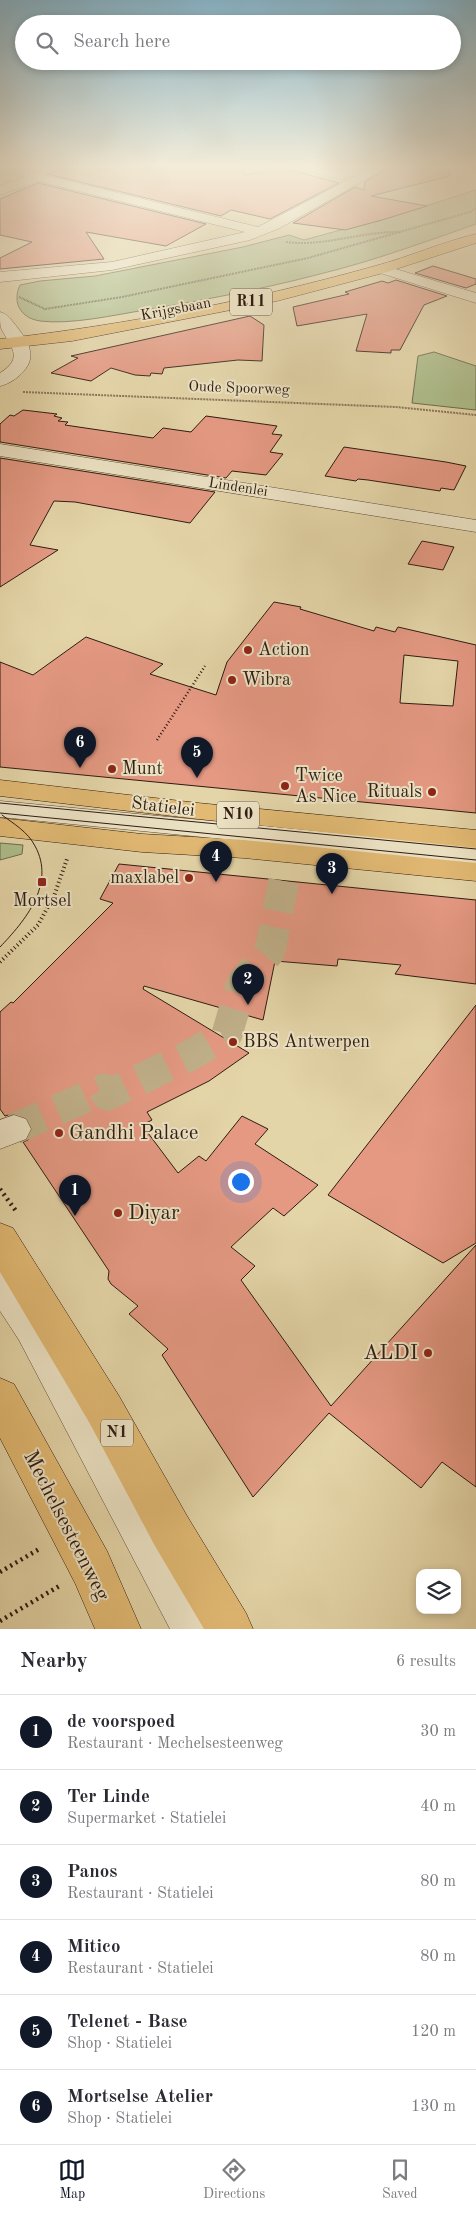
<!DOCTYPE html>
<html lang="en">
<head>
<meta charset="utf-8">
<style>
	:root { --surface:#fff; --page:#f2f2f3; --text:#2b2b33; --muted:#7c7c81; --line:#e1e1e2; --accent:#111827 }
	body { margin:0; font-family:"Old Standard TT",serif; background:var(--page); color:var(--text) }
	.controls { position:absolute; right:15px; bottom:15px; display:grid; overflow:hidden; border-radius:10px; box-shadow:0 2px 8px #0003 }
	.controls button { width:45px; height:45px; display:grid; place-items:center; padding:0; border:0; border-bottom:1px solid var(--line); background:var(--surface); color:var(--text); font:25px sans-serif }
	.you { position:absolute; left:240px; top:1181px; width:18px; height:18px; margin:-12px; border:4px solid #fff; border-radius:50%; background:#1a73e8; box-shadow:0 0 0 8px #1a73e833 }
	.badge { display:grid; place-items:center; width:32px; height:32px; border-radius:50%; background:var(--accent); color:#fff; font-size:16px; font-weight:700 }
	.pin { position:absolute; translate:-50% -41px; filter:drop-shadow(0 1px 2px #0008) }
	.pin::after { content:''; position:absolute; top:26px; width:18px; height:15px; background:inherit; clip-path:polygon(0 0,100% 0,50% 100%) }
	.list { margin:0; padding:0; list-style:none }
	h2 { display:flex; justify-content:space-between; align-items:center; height:65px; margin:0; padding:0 20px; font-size:21px }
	h2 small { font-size:16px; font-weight:400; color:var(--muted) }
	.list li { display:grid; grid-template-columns:32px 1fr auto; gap:15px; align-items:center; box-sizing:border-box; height:75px; padding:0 20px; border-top:1px solid var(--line) }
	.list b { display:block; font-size:19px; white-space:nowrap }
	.list p { margin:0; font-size:16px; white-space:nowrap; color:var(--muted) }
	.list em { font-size:16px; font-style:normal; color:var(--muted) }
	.icon { flex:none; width:28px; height:28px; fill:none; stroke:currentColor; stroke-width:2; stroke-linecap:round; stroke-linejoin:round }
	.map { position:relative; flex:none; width:476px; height:1629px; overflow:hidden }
	.search { position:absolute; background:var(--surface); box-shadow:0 2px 8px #0003; left:15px; right:15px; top:15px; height:55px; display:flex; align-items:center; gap:12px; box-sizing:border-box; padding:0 18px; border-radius:28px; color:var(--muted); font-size:19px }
	.sheet { height:515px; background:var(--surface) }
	nav { display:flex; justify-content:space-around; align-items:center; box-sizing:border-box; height:70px; border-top:1px solid var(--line); background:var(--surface); font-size:14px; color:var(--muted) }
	nav a { display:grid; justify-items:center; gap:2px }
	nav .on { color:var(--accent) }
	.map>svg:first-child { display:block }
</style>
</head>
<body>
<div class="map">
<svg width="476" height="1629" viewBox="0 0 476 1629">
	<rect width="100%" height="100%" fill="#e4d5a8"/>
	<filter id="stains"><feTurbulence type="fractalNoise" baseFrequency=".004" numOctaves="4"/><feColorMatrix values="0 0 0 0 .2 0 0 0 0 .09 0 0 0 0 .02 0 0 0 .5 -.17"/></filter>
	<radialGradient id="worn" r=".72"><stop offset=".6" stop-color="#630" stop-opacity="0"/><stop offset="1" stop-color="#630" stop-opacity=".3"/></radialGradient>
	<path fill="#aebe8c" stroke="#6e6c4f" d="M476 190V224C425 242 373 261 320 274 263 289 204 300 145 310 115 315 70 325 40 321 20 318 12 302 20 285L40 281 95 276 243 247 289 235 304 240 410 211Z
		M434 352 476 366V410L412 403 418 356Z
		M0 843 23 845 22 854 0 860Z"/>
	<path fill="#e59983" stroke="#2e1b12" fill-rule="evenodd" d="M56 168H243L245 175 273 168H284L339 183 270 219 231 210 221 216 47 174 56 171Z
		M388 168H449L450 176 371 196 427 206 382 220 345 230 293 223 355 187 364 190 365 182Z
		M38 183 206 224 166 246 86 232 104 259 0 269V258L32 242 0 235V199Z
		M433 266 476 279V284L466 288 415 273Z
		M396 280 447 296 424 305 400 350H391V353L356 351 367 314 297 326 293 307 349 294 345 292 382 281 388 283Z
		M250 316 264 325 262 361 238 360 164 368 162 374 151 373 150 376 135 375 111 368 91 381 51 373 78 358 71 356Z
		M23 410 57 414 54 416 62 418 58 421 68 422 65 425 153 438 163 428 191 432 206 416 277 426 272 434 282 435 270 452 283 454 266 475 232 471 226 478 0 442V424L10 415 14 416Z
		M344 447 446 462 466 466 454 490 441 488 440 491 368 480 358 479 356 481 325 476Z
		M0 458 215 492 190 523 75 502 54 501 30 545 58 550 0 587Z
		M422 541 454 547 443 570 408 564Z
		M274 602 301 607 300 609 374 631 376 627 395 632 398 627 476 645V813L0 767V662L33 675 86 637 163 664 150 674 216 695 227 662ZM404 655 458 661 453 706 400 703Z
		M119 864 476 900V984L395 974 401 965 338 959 337 966 275 961 263 1020 144 986 143 989 249 1053 209 1081 147 1112 152 1120 142 1125 178 1173 199 1156 206 1161 242 1116 268 1129 255 1144 318 1185 284 1216 273 1208 231 1247 255 1266 241 1280 331 1406 476 1245V1487L442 1462 421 1488 329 1413 253 1497 162 1355 168 1349 129 1314 138 1306 111 1284 108 1279 109 1271 23 1142 28 1140 33 1130 28 1118 15 1113 5 1116 0 1109V1012L11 1002 13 1003 113 903 100 899Z
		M476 1005V1243L443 1263 328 1195Z"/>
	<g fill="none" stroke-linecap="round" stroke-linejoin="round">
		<path stroke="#c0b08a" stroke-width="31" stroke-dasharray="31 16" stroke-linecap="butt" d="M14 1129 104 1089 107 1095 187 1057 227 1034 242 983 270 951 284 880"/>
		<g stroke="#5c4a38" stroke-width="1">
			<path id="minor" d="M0 168H16L258 227 371 168H386L280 228 250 240 112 270 0 282V272L112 262 245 232 38 181 0 195V186L24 177 0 172Z
				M308 168H327L347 173 348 176 342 180 310 171Z
				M382 265 476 293V303L377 272 375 269 377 266Z
				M0 312C8 314 12 321 17 327 22 334 29 342 30 351 34 367 14 383 0 386V373C25 357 10 347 1 328 0 324 0 317 0 312Z
				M0 444 476 520V532L0 456Z
				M0 801 476 846V864L0 817Z
				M14 1115 26 1119 31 1129 26 1139 0 1149V1120Z
				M0 1262 14 1266 47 1316 164 1523 218 1629H170L19 1340 0 1311Z"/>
		</g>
		<g stroke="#2e1b12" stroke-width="1">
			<path id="major" d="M476 234V243L387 272 277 301 72 341 0 349V339C125 325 254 300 375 266 409 257 442 242 476 234Z
				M0 780 198 803 476 830V848L198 819 0 796Z
				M0 818 142 834 244 840 476 863V881L244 858 142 852 0 836Z
				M0 1223 13 1228 119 1396 187 1516 246 1613 253 1629H204L155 1546 89 1422 0 1272Z
				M0 1378 14 1384 107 1551 141 1629H95L75 1583 0 1438Z"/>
		</g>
		<path stroke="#2e1b12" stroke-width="2" stroke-dasharray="0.5 1" stroke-linecap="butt" d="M286 242C325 247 362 231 401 232
			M19 297 45 309 122 297 308 258 470 212 476 208
			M23 392 396 407 476 415"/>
		<path stroke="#2e1b12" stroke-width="2.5" stroke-dasharray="1 2.5" stroke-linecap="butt" d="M157 740 205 666"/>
		<path stroke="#2e1b12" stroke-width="4" stroke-dasharray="1 3" stroke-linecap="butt" d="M0 962 38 925 54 896 67 859"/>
		<path stroke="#2e1b12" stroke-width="4.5" stroke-dasharray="2 4" stroke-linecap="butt" d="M0 1189 16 1211
			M0 1572 41 1548
			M0 1621 61 1585"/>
		<use href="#minor" fill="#ede4c6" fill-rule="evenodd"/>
		<use href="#major" fill="#e2ba74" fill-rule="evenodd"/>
		<path stroke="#2e1b12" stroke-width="1" d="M0 803 476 849
			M0 813 476 860
			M0 947C25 921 56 884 35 846 28 832 14 824 2 815"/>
	</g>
	<linearGradient id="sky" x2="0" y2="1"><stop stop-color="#87b6cc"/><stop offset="0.42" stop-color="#f3ecd8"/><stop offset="1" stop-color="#f3ecd8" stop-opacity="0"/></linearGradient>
	<rect width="476" height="396" fill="url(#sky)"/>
	<g fill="#8f2418" stroke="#ede4c6" stroke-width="2">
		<circle cx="248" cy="650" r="5"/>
		<circle cx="232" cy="680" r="5"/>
		<circle cx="112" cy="769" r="5"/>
		<circle cx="285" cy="786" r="5"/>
		<circle cx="432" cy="792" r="5"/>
		<circle cx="189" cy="878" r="5"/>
		<rect x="37" y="877" width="10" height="10" rx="2.5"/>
		<circle cx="233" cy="1042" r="5"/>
		<circle cx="59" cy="1133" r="5"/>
		<circle cx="118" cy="1213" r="5"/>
		<circle cx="428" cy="1353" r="5"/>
	</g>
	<g text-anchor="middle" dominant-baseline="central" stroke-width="4" stroke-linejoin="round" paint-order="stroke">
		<g font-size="15" fill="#2e1b12" stroke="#ede4c6">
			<text transform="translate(176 310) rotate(-11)">Krijgsbaan</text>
			<text transform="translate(239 389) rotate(2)">Oude Spoorweg</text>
			<text transform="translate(238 488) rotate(9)">Lindenlei</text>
		</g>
		<g fill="#ede4c6" stroke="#675748" stroke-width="1">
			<rect x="230" y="288.5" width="42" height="27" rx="4"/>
			<rect x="217" y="801.5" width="42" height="27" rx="4"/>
			<rect x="101" y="1419.5" width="32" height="27" rx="4"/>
		</g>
		<g font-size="16" font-weight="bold" fill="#2e1b12">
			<text x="251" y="302">R11</text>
			<text x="238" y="815">N10</text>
			<text x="117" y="1433">N1</text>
		</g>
		<g font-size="18" fill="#2e1b12" stroke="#ede4c6" text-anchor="start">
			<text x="258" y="650">Action</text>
			<text x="242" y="680">Wibra</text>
			<text x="122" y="769">Munt</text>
			<text x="295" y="776">Twice<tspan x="295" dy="21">As Nice</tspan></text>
			<text x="422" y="792" text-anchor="end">Rituals</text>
			<text x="179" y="878" text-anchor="end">maxlabel</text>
			<text x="42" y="901" text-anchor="middle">Mortsel</text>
			<text x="243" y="1042">BBS Antwerpen</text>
		</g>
		<g font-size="18" fill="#2e1b12" stroke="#ede4c6">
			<text transform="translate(163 807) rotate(7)">Statielei</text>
		</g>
		<g font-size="21" fill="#2e1b12" stroke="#ede4c6" text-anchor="start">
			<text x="69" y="1133">Gandhi Palace</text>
			<text x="128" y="1213">Diyar</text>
			<text x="418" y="1353" text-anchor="end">ALDI</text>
		</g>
		<g font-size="21" fill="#2e1b12" stroke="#ede4c6">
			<text transform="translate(66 1526) rotate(63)">Mechelsesteenweg</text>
		</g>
	</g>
	<rect width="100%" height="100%" filter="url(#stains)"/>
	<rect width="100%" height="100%" fill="url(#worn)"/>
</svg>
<div class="controls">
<button><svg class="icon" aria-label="layers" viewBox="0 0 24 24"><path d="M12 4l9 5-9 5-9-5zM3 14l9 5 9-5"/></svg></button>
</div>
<div class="you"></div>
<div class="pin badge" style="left:75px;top:1216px">1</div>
<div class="pin badge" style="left:248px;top:1005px">2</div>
<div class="pin badge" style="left:332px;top:894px">3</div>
<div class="pin badge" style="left:216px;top:882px">4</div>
<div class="pin badge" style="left:197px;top:778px">5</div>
<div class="pin badge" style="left:80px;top:768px">6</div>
<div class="search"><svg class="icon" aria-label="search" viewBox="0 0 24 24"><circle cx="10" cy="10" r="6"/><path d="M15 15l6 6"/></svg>Search here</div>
</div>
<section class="sheet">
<h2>Nearby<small>6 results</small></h2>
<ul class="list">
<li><span class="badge">1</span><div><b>de voorspoed</b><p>Restaurant · Mechelsesteenweg</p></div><em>30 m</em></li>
<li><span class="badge">2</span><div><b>Ter Linde</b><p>Supermarket · Statielei</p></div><em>40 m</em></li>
<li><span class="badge">3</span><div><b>Panos</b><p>Restaurant · Statielei</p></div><em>80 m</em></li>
<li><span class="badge">4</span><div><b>Mitico</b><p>Restaurant · Statielei</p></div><em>80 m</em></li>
<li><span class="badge">5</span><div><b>Telenet - Base</b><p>Shop · Statielei</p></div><em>120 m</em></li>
<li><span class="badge">6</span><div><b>Mortselse Atelier</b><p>Shop · Statielei</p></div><em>130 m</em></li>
</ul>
</section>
<nav>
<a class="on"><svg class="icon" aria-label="map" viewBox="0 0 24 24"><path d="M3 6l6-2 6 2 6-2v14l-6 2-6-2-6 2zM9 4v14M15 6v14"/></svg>Map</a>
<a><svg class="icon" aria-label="directions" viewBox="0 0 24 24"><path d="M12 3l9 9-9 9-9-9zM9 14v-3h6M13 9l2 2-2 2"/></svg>Directions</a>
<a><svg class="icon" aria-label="saved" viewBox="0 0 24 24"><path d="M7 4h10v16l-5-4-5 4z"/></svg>Saved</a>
</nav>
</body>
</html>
